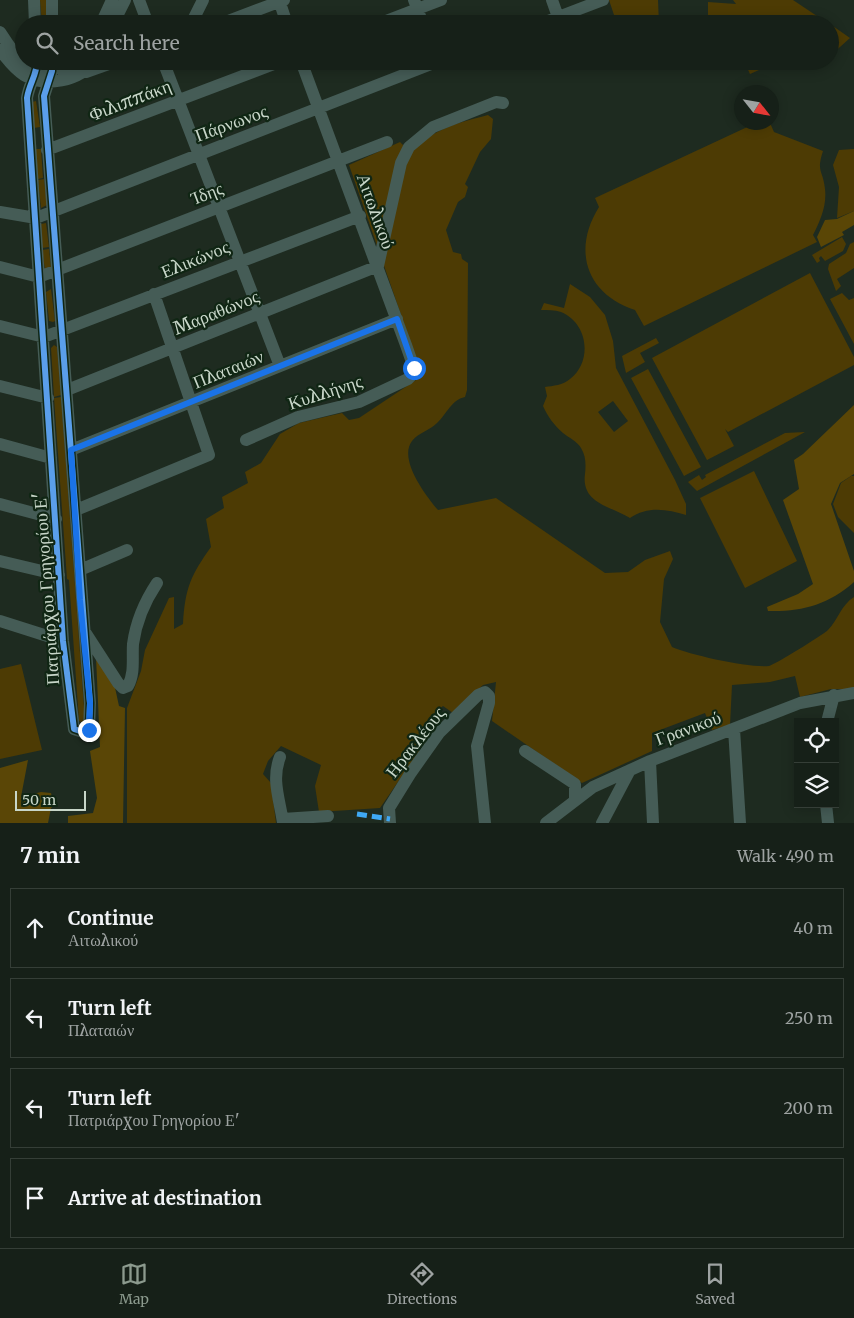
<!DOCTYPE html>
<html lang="en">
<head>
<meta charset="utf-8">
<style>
	:root { --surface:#162018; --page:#232d25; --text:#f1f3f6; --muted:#9ea3a2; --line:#353e37; --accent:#8c9a8e }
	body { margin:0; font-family:Merriweather,serif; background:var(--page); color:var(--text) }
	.controls { position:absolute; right:15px; bottom:15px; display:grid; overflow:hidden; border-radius:0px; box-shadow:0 2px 12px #0003 }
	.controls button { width:45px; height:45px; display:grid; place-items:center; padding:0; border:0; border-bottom:1px solid var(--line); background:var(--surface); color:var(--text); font:25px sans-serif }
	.compass { position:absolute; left:734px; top:85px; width:45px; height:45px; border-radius:50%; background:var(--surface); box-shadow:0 2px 12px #0003; rotate:121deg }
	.scale { position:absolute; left:15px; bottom:12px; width:71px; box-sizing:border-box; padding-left:5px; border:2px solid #c8d6c9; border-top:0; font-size:14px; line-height:18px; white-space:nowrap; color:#c8d6c9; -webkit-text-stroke:4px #102614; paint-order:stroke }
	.stop { position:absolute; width:15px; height:15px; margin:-11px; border:4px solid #1a73e8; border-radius:50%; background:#fff }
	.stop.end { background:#1a73e8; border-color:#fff; box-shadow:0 1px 5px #0008 }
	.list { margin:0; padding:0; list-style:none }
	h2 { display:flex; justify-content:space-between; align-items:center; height:65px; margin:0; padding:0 20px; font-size:21px }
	h2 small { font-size:16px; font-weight:400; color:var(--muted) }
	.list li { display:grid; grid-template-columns:32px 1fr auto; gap:15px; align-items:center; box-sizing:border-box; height:80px; margin:0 10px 10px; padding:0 10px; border:1px solid var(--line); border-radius:0px }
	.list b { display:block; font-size:19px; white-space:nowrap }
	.list p { margin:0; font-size:16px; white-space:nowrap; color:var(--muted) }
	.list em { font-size:16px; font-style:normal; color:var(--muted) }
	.icon { flex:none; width:28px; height:28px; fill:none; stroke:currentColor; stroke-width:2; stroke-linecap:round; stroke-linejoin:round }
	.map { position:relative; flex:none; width:854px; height:823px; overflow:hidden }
	.search { position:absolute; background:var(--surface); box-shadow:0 2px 12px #0003; left:15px; right:15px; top:15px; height:55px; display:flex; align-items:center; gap:12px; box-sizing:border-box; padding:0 18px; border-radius:28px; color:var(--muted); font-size:19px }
	.sheet { height:425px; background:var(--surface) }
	nav { display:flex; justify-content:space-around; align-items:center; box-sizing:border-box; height:70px; border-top:1px solid var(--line); background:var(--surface); font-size:14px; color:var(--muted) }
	nav a { display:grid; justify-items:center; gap:2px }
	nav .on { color:var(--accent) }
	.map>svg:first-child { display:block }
</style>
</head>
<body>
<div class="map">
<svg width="854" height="823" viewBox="0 0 854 823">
	<rect width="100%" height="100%" fill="#1e2b20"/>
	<path fill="#4d3b04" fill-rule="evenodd" d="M40 0H47L48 24H42Z
		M609 0H658L659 24H617Z
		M733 0H793L829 24H748L708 17V2L736 4Z
		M830 24 850 38 830 56Z
		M744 61H779L750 74Z
		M36 101 40 127 34 128 32 102Z
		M488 115 493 119 491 139 480 152 465 184 468 187 465 197 458 202 446 230 453 252 461 254 462 259 468 263 467 390 465 397C451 400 447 414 437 423 430 430 418 433 412 441 398 459 426 496 438 510L496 498 605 573 628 572 645 560 670 551 673 559 664 579 660 622 672 647C691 655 748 668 769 666 774 665 823 635 828 630 838 620 841 605 854 597V689H831L800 697 795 676 770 682 732 685 730 725 712 730 705 713 652 733V751L582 783 492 721 496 682 483 685 453 713 443 706 430 717 438 724 380 808 319 812 315 786 321 765 281 746 268 761 263 774 271 783 276 823H127V708L141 671 145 650 169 598 174 597V629L183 624C185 588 191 575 211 547L206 519 224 508 222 497 248 483 245 472 261 463 280 434 299 423 342 413 349 420 359 418 419 378 407 332 349 165 400 142 410 152C437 128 453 124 488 115Z
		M758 122 770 123 774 132 823 151C816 173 823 169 825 189 827 206 820 221 813 235L817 242 644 326 635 310C586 294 572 250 599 207L595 198Z
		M35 149H41L43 178 38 179Z
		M854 149V211L837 218 839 187 833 165 839 150Z
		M44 179 47 205 41 208 38 180Z
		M46 223 49 247 42 248 41 224Z
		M842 237 846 244 843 251 825 261 821 256 819 258 820 261 817 263 812 255Z
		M854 242V268L837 279 841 286 836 291 828 269 829 264 846 253 850 244Z
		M49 249 51 268 45 269 42 250Z
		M810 273 854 357V365L728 432 725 429 734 446 707 460 652 358Z
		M570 284 590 297 605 315 613 341 616 368 675 480 686 504V515C667 509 647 506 630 518 610 506 581 503 585 474 586 465 586 456 581 448 577 441 569 438 563 433 554 425 548 417 543 406L547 396 545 387C553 386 563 385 570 379 593 361 588 323 561 312 555 310 547 310 541 310L544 303 564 308ZM613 401 628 421 614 432 598 412Z
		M51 289 55 321 53 322 49 321 46 292Z
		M842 293 849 300 854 298V344L830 299Z
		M656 338 659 343 640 353 645 362 626 373 622 356Z
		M54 345 57 347 61 395 54 397 51 348Z
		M648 369 701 467 684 476 631 378Z
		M61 397 85 721 81 722 79 721 69 580 67 579 54 398Z
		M805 432 697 491 688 482 699 475 702 480 706 477 705 475 785 433Z
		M754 471 797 561 745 588 700 498Z
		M851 476H854V533L838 517 833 504 841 483Z
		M21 664 42 750 0 759V669Z"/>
	<path fill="#5a4606" d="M854 211V225L842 232 844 235 821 247 817 237 825 220 837 219Z
		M854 405V474L840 483 831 504 854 571V582C828 605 801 612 768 611L767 607 798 594 813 584 783 500 799 489 794 460 803 454Z
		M96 657 114 683 119 706 125 708 123 823H68V816L93 813 97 798 90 751 100 747Z
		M28 760 21 797 41 792 51 793 54 806 51 808 48 823H0V768Z"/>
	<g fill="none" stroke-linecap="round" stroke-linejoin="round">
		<path stroke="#455c56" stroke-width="12" d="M34 0 35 24
			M52 0V24
			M139 0 148 24
			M279 0 287 24
			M414 0 423 24
			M552 0 558 17
			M101 24 112 0
			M113 24 125 0
			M191 24 203 0
			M220 24 284 0
			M378 24 441 0
			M540 24 603 0
			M0 32C11 49 21 67 43 70
			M0 50C7 59 14 69 24 75 45 88 80 81 94 61
			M37 61C37 75 29 84 27 98L63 641 74 729 83 732 89 729 90 703 44 96 52 71V61
			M163 61 280 366
			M63 72 78 66 82 61
			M86 72 117 61
			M47 150 282 61
			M0 212 36 218 439 61
			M0 267 39 277 387 142
			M0 326 44 337 360 216
			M0 386 48 398
			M67 390 378 266 401 163 409 147 433 127 496 102 503 103
			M246 440 298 417 359 402 408 379 413 374 414 368 406 345 301 61
			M0 444 51 458
			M71 450 397 319
			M0 504 56 519
			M76 510 209 455 154 294
			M0 561 59 575
			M80 570 127 550
			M0 621 63 641
			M85 632 118 683 123 688 128 686C135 673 132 658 133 644 136 622 145 601 157 583
			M827 722 834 695
			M734 729 740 823
			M525 751 575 784V799
			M280 757C271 780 280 800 283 823
			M650 761 653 823
			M826 804 828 823
			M283 819 328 816
			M390 823 389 808 410 774 439 733 478 695 485 692 489 696V703L477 746 485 823
			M546 823 593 787 650 761 800 703 854 693
			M602 823 630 770"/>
		<path stroke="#3fa9f5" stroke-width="5" stroke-dasharray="10 5" stroke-linecap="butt" d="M357 814 390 819"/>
		<g stroke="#102614" stroke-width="9">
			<path id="cycleway" d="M37 61C37 75 29 84 27 98L63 641 74 729 83 732 89 729 90 703 44 96 52 71V61"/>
		</g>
		<use href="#cycleway" stroke="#5a9eea" stroke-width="6"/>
	</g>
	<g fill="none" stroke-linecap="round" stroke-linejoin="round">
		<path stroke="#1a73e8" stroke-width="6" d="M89 730 90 703 80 600 71 450 397 319 414 368"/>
	</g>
	<g text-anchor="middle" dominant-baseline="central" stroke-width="4.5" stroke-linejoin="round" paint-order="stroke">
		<g font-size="18" fill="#c8d6c9" stroke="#102614">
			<text transform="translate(130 100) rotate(-21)">Φιλιππάκη</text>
			<text transform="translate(231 123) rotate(-20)">Πάρνωνος</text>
			<text transform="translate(207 193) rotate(-21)">Ίδης</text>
			<text transform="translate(376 211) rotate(70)">Αιτωλικού</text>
			<text transform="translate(195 259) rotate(-22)">Ελικώνος</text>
			<text transform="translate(216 312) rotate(-22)">Μαραθώνος</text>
			<text transform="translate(228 369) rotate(-22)">Πλαταιών</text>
			<text transform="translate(325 392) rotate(-18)">Κυλλήνης</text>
			<text transform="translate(46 589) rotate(-94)">Πατριάρχου Γρηγορίου Ε'</text>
			<text transform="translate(688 728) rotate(-20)">Γρανικού</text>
			<text transform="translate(415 742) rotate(-52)">Ηρακλέους</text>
		</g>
	</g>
</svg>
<div class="controls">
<button><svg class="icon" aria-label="locate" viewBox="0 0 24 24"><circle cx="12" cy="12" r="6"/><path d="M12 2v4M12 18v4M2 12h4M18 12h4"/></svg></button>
<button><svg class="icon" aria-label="layers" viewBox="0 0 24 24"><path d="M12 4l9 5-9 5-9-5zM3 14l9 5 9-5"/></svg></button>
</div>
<svg class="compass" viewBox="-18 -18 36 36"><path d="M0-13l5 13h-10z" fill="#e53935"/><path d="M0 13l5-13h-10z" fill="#9ea3a2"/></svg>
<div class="scale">50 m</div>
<div class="stop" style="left:414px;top:368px"></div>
<div class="stop end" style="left:89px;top:730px"></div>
<div class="search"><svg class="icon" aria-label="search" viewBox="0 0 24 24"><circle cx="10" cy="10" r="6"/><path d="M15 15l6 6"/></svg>Search here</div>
</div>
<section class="sheet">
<h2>7 min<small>Walk · 490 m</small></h2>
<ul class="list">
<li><svg class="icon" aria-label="ahead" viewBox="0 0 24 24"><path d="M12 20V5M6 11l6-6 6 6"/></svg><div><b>Continue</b><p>Αιτωλικού</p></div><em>40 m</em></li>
<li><svg class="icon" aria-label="left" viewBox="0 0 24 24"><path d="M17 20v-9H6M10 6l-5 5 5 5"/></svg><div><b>Turn left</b><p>Πλαταιών</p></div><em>250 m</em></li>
<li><svg class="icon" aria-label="left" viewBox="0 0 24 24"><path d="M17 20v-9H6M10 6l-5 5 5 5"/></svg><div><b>Turn left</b><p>Πατριάρχου Γρηγορίου Ε'</p></div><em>200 m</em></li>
<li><svg class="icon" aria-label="arrive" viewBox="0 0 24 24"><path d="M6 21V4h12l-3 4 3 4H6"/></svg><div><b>Arrive at destination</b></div></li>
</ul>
</section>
<nav>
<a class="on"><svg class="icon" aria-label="map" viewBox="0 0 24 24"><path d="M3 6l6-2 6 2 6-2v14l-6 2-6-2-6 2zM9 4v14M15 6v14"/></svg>Map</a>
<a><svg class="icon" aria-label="directions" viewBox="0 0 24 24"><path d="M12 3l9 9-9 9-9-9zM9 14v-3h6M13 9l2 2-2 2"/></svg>Directions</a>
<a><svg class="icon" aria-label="saved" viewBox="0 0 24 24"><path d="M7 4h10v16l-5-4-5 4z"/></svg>Saved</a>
</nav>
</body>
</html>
